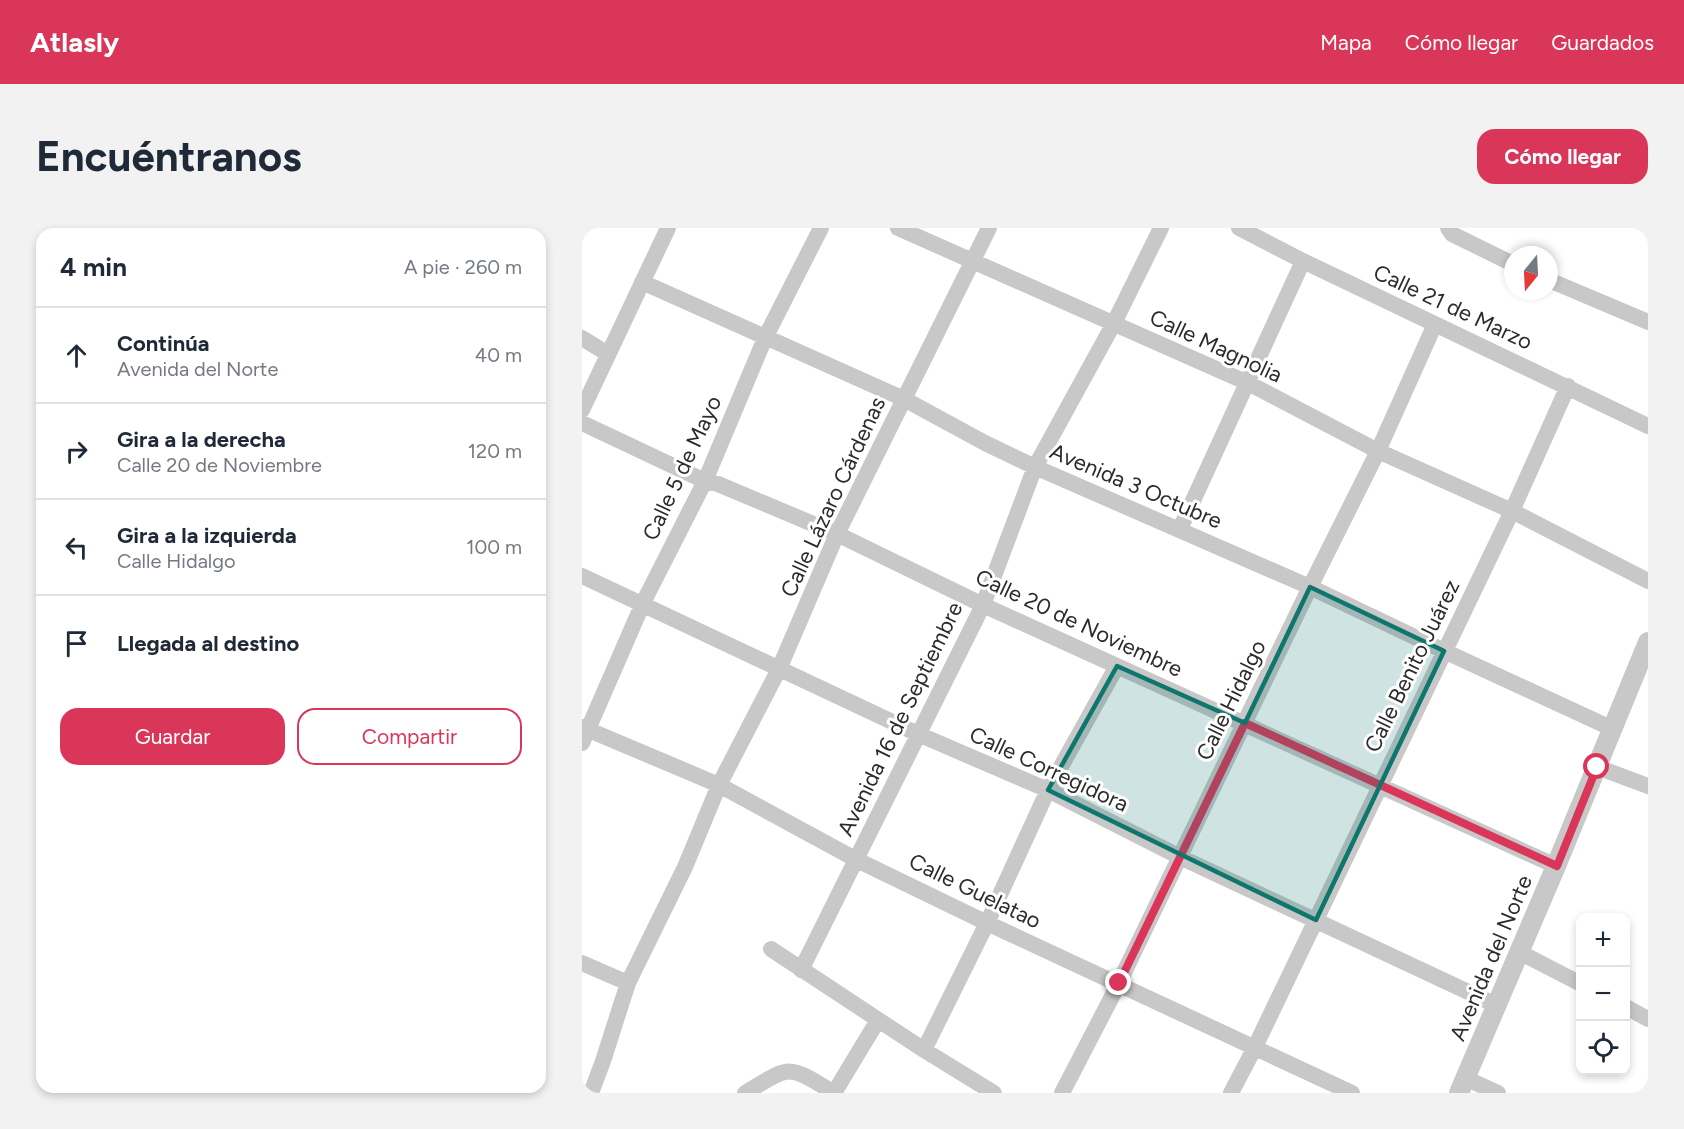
<!DOCTYPE html>
<html lang="es">
<head>
<meta charset="utf-8">
<style>
	:root { --surface:#fff; --page:#f2f2f3; --text:#1f2937; --muted:#747a83; --line:#e0e1e3; --accent:#da365a }
	body { margin:0; font-family:Figtree,sans-serif; background:var(--page); color:var(--text) }
	.controls { position:absolute; right:18px; bottom:18px; display:grid; overflow:hidden; border-radius:12px; box-shadow:0 3px 9px #0003 }
	.controls button { width:54px; height:54px; display:grid; place-items:center; padding:0; border:0; border-bottom:2px solid var(--line); background:var(--surface); color:var(--text); font:30px sans-serif }
	.compass { position:absolute; left:922px; top:18px; width:54px; height:54px; border-radius:50%; background:var(--surface); box-shadow:0 3px 9px #0003; rotate:198deg }
	.stop { position:absolute; width:18px; height:18px; margin:-14px; border:4px solid #da365a; border-radius:50%; background:#fff }
	.stop.end { background:#da365a; border-color:#fff; box-shadow:0 2px 6px #0008 }
	.list { margin:0; padding:0; list-style:none }
	h2 { display:flex; justify-content:space-between; align-items:center; height:78px; margin:0; padding:0 24px; font-size:26px }
	h2 small { font-size:20px; font-weight:400; color:var(--muted) }
	.list li { display:grid; grid-template-columns:39px 1fr auto; gap:18px; align-items:center; box-sizing:border-box; height:96px; padding:0 24px; border-top:2px solid var(--line) }
	.list b { display:block; font-size:22px; white-space:nowrap }
	.list p { margin:0; font-size:20px; white-space:nowrap; color:var(--muted) }
	.list em { font-size:20px; font-style:normal; color:var(--muted) }
	.actions { display:flex; gap:12px; padding:18px 24px }
	.actions a { flex:1; padding:14px 0; border:2px solid var(--accent); border-radius:18px; text-align:center; font-size:21px; color:var(--accent) }
	.actions .main { background:var(--accent); color:#fff }
	.icon { flex:none; width:33px; height:33px; fill:none; stroke:currentColor; stroke-width:2; stroke-linecap:round; stroke-linejoin:round }
	.map { position:relative; flex:none; width:1066px; height:865px; overflow:hidden; border-radius:18px }
	header { display:flex; align-items:center; gap:36px; box-sizing:border-box; height:84px; padding:0 30px; background:var(--accent); color:#fff }
	header strong { font-size:28px }
	nav { display:flex; gap:33px; margin-inline-start:auto; font-size:21px }
	.intro { display:flex; align-items:center; justify-content:space-between; box-sizing:border-box; height:144px; padding:0 36px }
	h1 { margin:0; font-size:42px }
	.button { padding:15px 27px; border-radius:18px; background:var(--accent); color:#fff; font-size:21px; font-weight:700 }
	main { display:flex; gap:36px; padding:0 36px }
	aside { flex:1; background:var(--surface); border-radius:18px; box-shadow:0 3px 9px #0003 }
	.map>svg:first-child { display:block }
</style>
</head>
<body>
<header>
<strong>Atlasly</strong>
<nav><a>Mapa</a><a>Cómo llegar</a><a>Guardados</a></nav>
</header>
<div class="intro"><h1>Encuéntranos</h1><a class="button">Cómo llegar</a></div>
<main>
<aside>
<h2>4 min<small>A pie · 260 m</small></h2>
<ul class="list">
<li><svg class="icon" aria-label="ahead" viewBox="0 0 24 24"><path d="M12 20V5M6 11l6-6 6 6"/></svg><div><b>Continúa</b><p>Avenida del Norte</p></div><em>40 m</em></li>
<li><svg class="icon" aria-label="right" viewBox="0 0 24 24"><path d="M7 20v-9h11M14 6l5 5-5 5"/></svg><div><b>Gira a la derecha</b><p>Calle 20 de Noviembre</p></div><em>120 m</em></li>
<li><svg class="icon" aria-label="left" viewBox="0 0 24 24"><path d="M17 20v-9H6M10 6l-5 5 5 5"/></svg><div><b>Gira a la izquierda</b><p>Calle Hidalgo</p></div><em>100 m</em></li>
<li><svg class="icon" aria-label="arrive" viewBox="0 0 24 24"><path d="M6 21V4h12l-3 4 3 4H6"/></svg><div><b>Llegada al destino</b></div></li>
</ul>
<div class="actions"><a class="main">Guardar</a><a>Compartir</a></div>
</aside>
<div class="map">
<svg width="1066" height="865" viewBox="0 0 1066 865">
	<rect width="100%" height="100%" fill="#fff"/>
	<g fill="none" stroke-linecap="round" stroke-linejoin="round">
		<path stroke="#c8c8c8" stroke-width="16" d="M316 0 666 155 796 223 930 283 1066 353
			M657 0 721 33 1066 198
			M866 0 870 6 931 36
			M967 52 1066 94
			M60 54 322 171 403 215 453 239 728 359 862 423 1031 501
			M0 110 26 126
			M0 182 86 0
			M0 195 123 253 136 256 255 306 401 377 974 638
			M598 301 721 33
			M0 348 336 506 466 562 598 629 914 777
			M0 499 137 557 275 632 405 695 770 865
			M0 515 61 375 123 253 183 110 239 0
			M1015 539 1066 558
			M189 721 342 822 412 865
			M937 724 999 756
			M0 735 46 755
			M219 742 401 377 453 239 532 95 579 0
			M1044 779 1066 791
			M342 822 405 695 466 562 535 438
			M883 850 916 865
			M9 865 21 833 46 755 103 639 137 557 197 441 255 306 407 0
			M163 865C210 837 205 836 252 865
			M252 865 296 792
			M480 865 537 755 728 359 796 223 853 96
			M649 865 673 819 930 283 986 158"/>
		<path stroke="#c8c8c8" stroke-width="20" d="M877 865 974 638 1066 414"/>
	</g>
	<g fill="none" stroke-linecap="round" stroke-linejoin="round">
		<path stroke="#da365a" stroke-width="8" d="M537 755 663 495 975 638 1015 539"/>
	</g>
	<path fill="#0f766e" fill-opacity="0.2" stroke="#0f766e" stroke-width="4.5" stroke-linejoin="round" d="M728 359 862 423 734 692 466 562 535 438 663 495Z"/>
	<g text-anchor="middle" dominant-baseline="central" stroke-width="6" stroke-linejoin="round" paint-order="stroke">
		<g font-size="22" fill="#2b2b2b" stroke="#fff">
			<text transform="translate(871 79) rotate(25)">Calle 21 de Marzo</text>
			<text transform="translate(634 118) rotate(25)">Calle Magnolia</text>
			<text transform="translate(100 240) rotate(-65)">Calle 5 de Mayo</text>
			<text transform="translate(554 258) rotate(23)">Avenida 3 Octubre</text>
			<text transform="translate(251 269) rotate(-65)">Calle Lázaro Cárdenas</text>
			<text transform="translate(497 395) rotate(25)">Calle 20 de Noviembre</text>
			<text transform="translate(830 438) rotate(-64)">Calle Benito Juárez</text>
			<text transform="translate(649 472) rotate(-64)">Calle Hidalgo</text>
			<text transform="translate(318 491) rotate(-64)">Avenida 16 de Septiembre</text>
			<text transform="translate(467 541) rotate(25)">Calle Corregidora</text>
			<text transform="translate(393 663) rotate(26)">Calle Guelatao</text>
			<text transform="translate(909 730) rotate(-67)">Avenida del Norte</text>
		</g>
	</g>
</svg>
<div class="controls">
<button>+</button>
<button>−</button>
<button><svg class="icon" aria-label="locate" viewBox="0 0 24 24"><circle cx="12" cy="12" r="6"/><path d="M12 2v4M12 18v4M2 12h4M18 12h4"/></svg></button>
</div>
<svg class="compass" viewBox="-18 -18 36 36"><path d="M0-13l5 13h-10z" fill="#e53935"/><path d="M0 13l5-13h-10z" fill="#747a83"/></svg>
<div class="stop" style="left:1015px;top:539px"></div>
<div class="stop end" style="left:537px;top:755px"></div>
</div>
</main>
</body>
</html>
